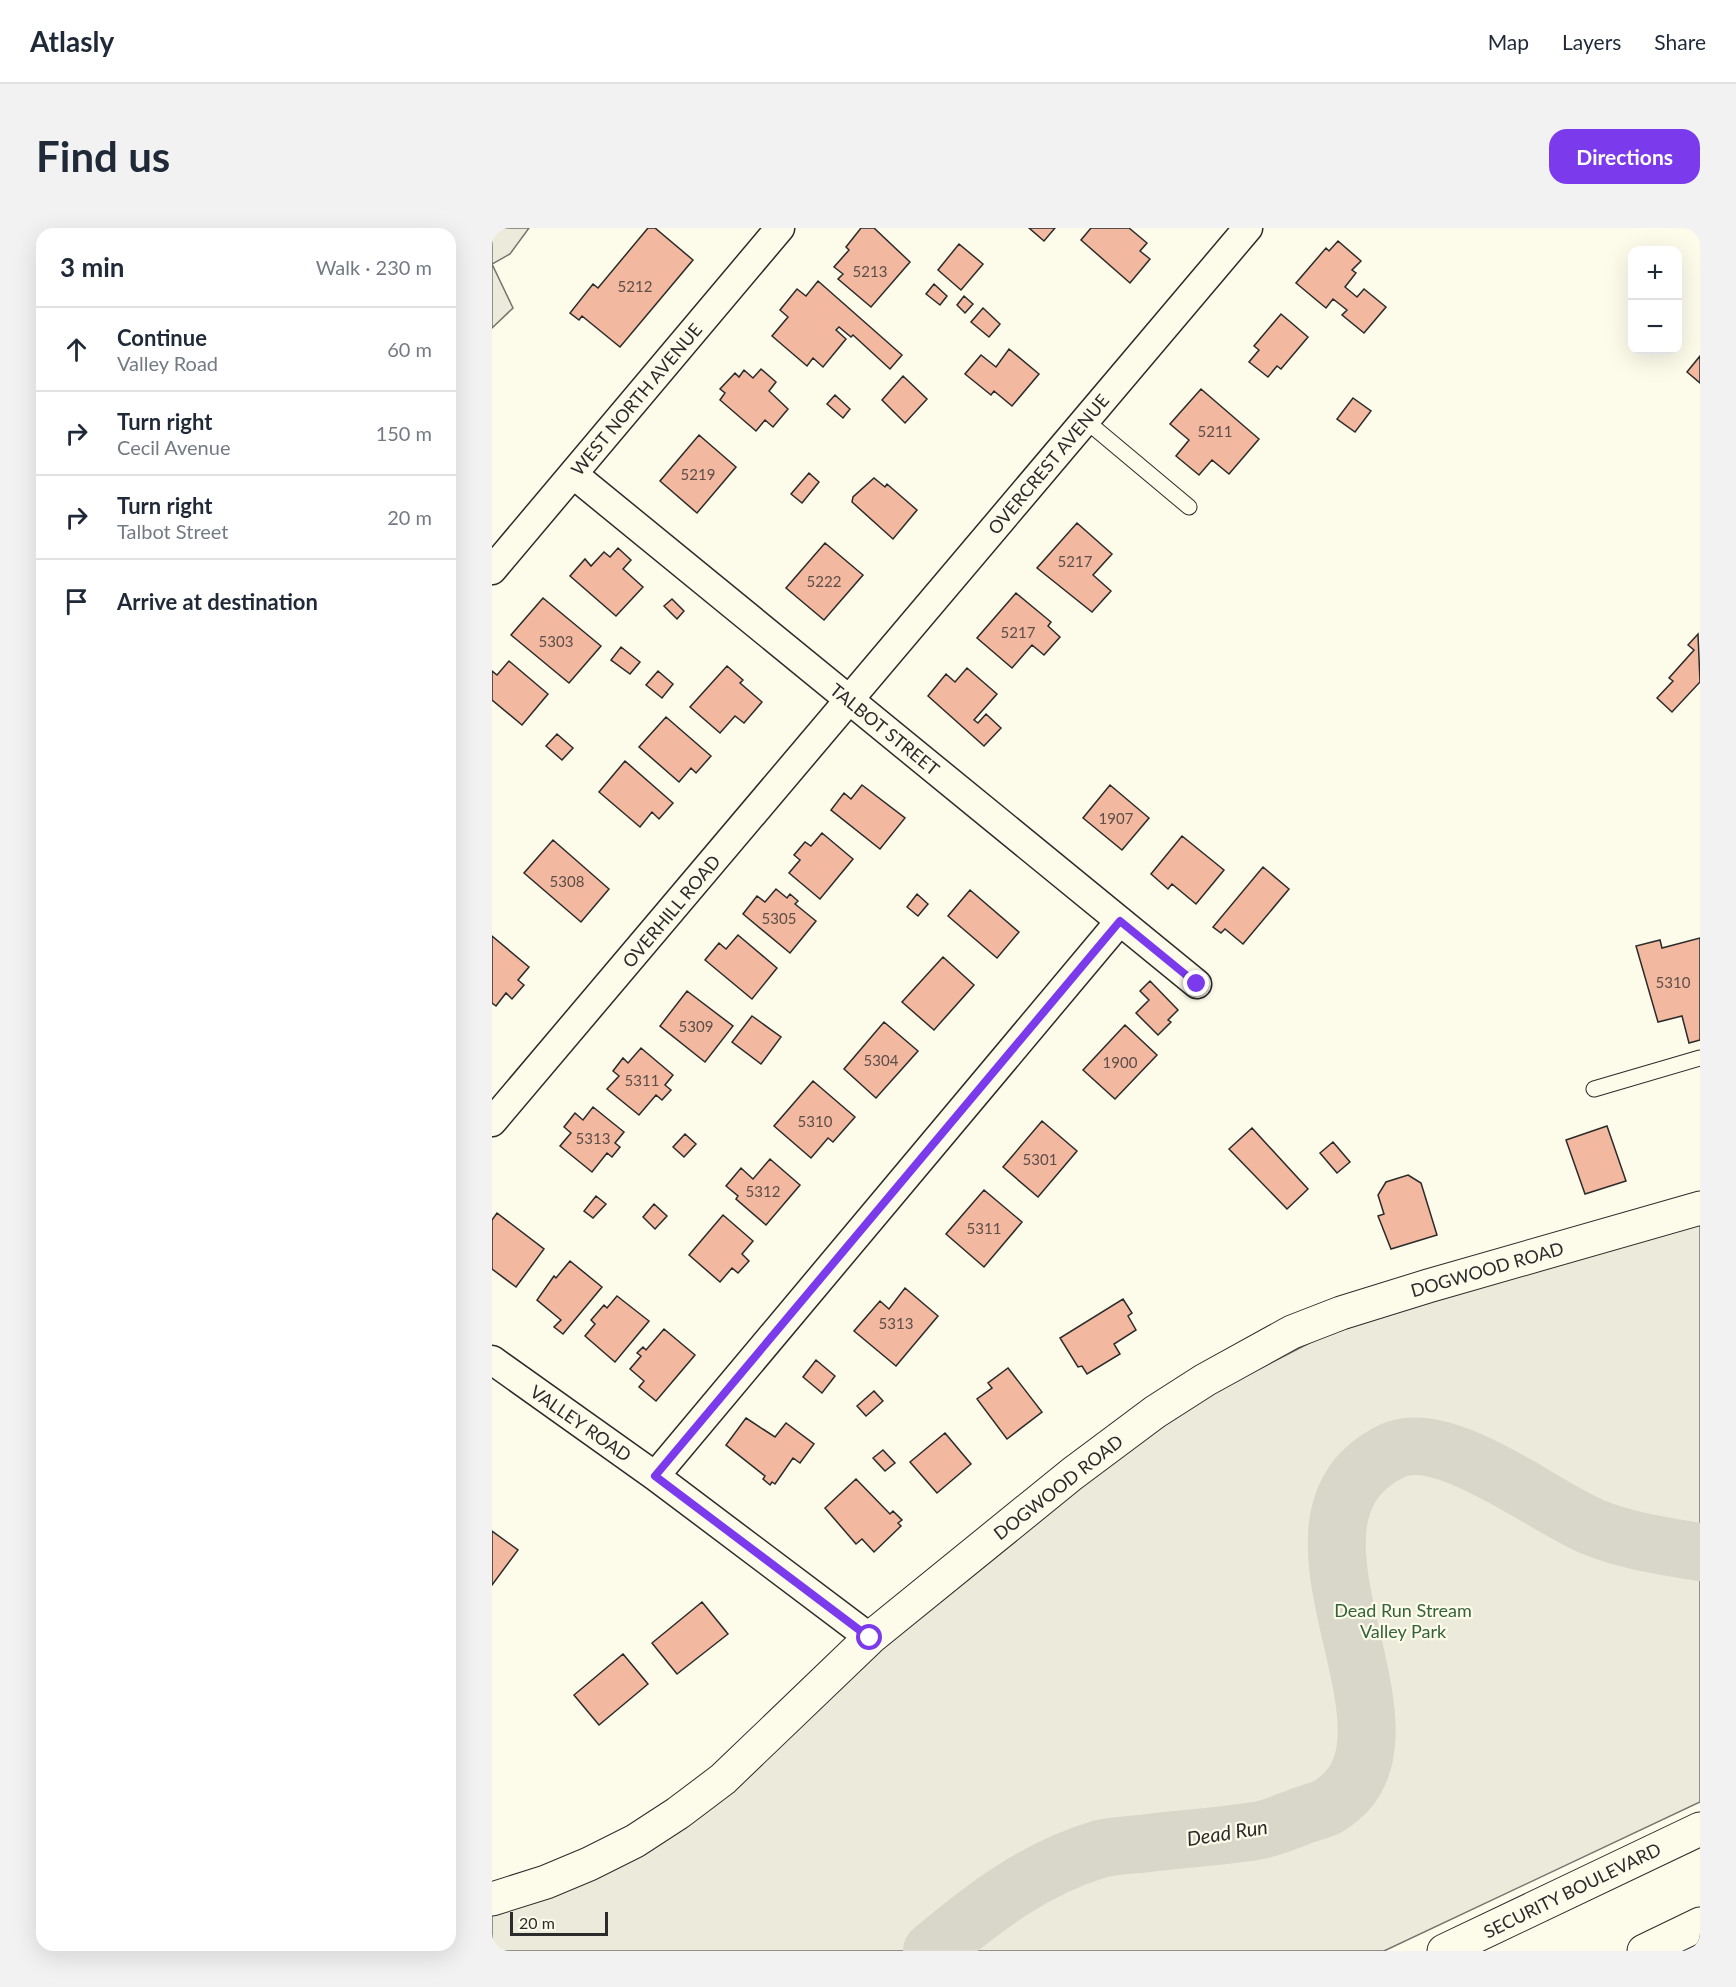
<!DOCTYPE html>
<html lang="en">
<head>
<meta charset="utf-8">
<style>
	:root { --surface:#fff; --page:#f2f2f3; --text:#1f2937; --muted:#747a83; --line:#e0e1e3; --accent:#7c3aed }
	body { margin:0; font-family:Lato,sans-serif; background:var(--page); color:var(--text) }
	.controls { position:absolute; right:18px; top:18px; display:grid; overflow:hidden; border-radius:12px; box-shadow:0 6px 24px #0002 }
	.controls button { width:54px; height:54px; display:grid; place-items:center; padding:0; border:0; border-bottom:2px solid var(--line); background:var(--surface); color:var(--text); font:30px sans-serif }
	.scale { position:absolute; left:18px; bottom:15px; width:98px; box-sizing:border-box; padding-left:6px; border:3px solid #2b2b2b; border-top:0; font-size:16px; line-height:21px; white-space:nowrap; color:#2b2b2b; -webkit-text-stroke:4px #fdfbea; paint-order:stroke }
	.stop { position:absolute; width:18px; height:18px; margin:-14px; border:4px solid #7c3aed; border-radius:50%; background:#fff }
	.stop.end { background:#7c3aed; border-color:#fff; box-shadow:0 2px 6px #0008 }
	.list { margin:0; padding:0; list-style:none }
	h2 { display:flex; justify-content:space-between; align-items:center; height:78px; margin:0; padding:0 24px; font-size:26px }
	h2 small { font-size:20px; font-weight:400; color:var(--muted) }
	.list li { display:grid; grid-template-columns:39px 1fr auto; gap:18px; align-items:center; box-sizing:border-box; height:84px; padding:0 24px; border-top:2px solid var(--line) }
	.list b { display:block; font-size:22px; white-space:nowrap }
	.list p { margin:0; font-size:20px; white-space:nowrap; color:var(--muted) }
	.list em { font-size:20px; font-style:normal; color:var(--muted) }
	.icon { flex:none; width:33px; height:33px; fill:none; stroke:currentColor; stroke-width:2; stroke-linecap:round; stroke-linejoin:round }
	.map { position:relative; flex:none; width:1208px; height:1723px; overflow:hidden; border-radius:18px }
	header { display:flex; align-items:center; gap:36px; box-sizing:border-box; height:84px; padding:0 30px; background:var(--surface); border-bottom:2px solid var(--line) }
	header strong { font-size:28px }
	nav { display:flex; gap:33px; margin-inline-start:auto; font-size:21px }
	.intro { display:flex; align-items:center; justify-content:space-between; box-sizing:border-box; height:144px; padding:0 36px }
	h1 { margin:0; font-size:42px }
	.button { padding:15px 27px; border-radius:18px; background:var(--accent); color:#fff; font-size:21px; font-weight:700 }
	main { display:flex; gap:36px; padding:0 36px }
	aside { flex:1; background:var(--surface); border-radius:18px; box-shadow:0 6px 24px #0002 }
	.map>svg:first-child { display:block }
</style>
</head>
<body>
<header>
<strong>Atlasly</strong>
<nav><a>Map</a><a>Layers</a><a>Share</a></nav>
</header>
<div class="intro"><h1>Find us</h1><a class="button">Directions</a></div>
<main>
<aside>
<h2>3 min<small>Walk · 230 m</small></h2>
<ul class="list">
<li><svg class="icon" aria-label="ahead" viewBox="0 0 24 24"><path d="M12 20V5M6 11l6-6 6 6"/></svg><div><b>Continue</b><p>Valley Road</p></div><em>60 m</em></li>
<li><svg class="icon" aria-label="right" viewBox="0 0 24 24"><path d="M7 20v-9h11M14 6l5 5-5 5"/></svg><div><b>Turn right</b><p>Cecil Avenue</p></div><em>150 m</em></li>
<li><svg class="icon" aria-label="right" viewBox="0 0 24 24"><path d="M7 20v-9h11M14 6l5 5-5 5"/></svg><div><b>Turn right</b><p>Talbot Street</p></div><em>20 m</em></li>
<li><svg class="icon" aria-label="arrive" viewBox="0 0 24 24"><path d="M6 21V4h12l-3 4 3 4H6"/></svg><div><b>Arrive at destination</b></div></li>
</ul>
</aside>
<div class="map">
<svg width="1208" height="1723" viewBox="0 0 1208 1723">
	<rect width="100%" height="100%" fill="#fdfbea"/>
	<path fill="#ecebdb" stroke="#74746e" stroke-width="1.5" d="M0 0H37L18 26 0 36 21 80 0 100Z
		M1208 995V1574L892 1723H0V1687L39 1675 405 1405 628 1228 717 1167 831 1108 951 1069Z"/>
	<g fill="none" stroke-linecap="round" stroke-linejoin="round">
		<path stroke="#d8d7c9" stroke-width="58" d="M440 1723C491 1680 543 1640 608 1621 620 1618 635 1617 648 1616 686 1611 725 1609 763 1603 778 1601 793 1594 807 1589 816 1585 827 1583 835 1579 953 1511 756 1293 900 1223 952 1198 1052 1279 1101 1299 1135 1313 1171 1318 1208 1324"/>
	</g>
	<path fill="#f2b8a0" stroke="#2b2b2b" stroke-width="1.5" d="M156 0H163L201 32 128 119 90 88 87 92 78 85 101 56 106 60Z
		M369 0H382L418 34 379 79 346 51 351 46 342 39 357 22 354 19Z
		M537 0H563L552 13Z
		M599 0H637L655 15 648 23 658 31 638 55 589 12Z
		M846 13 869 33 860 42 864 45 853 59 865 69 872 61 894 79 872 105 850 87 855 82 841 71 834 80 804 55 834 20 837 23Z
		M467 16 491 36 469 62 446 42Z
		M326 53 410 127 398 141 361 107 359 109 347 99 344 102 354 111 331 139 321 130 315 138 280 108 296 89 288 82 305 61 314 68Z
		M442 56 455 68 448 77 434 66Z
		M472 68 481 76 473 85 465 77Z
		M491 80 508 96 497 109 479 94Z
		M789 86 816 109 789 141 785 138 776 149 757 134 767 122 762 118Z
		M517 121 547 146 520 178 502 163 499 167 473 146 489 127 504 139Z
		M1208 128V155L1195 144Z
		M269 141 284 154 277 163 296 181 281 199 273 192 264 203 228 172 233 165 228 161 243 145 247 149 252 142 261 150Z
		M411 148 435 171 413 195 390 172Z
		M709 161 767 211 737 246 720 232 707 247 684 228 697 212 678 196Z
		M343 167 358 181 351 190 335 176Z
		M861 170 879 183 863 204 845 191Z
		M207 207 244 239 205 285 168 253Z
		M317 245 327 254 310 275 299 266Z
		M382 250 393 259 395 256 425 282 401 311 360 274 361 269Z
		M585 295 620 326 601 347 619 363 600 384 545 340Z
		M333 315 371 347 332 392 294 360Z
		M126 320 139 332 131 341 151 359 124 388 78 348 93 331 99 338 112 324 118 329Z
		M524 365 559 394 556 398 568 409 552 427 540 417 520 440 485 410Z
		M51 370 109 418 77 455 19 407Z
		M180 371 192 383 185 391 172 378Z
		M1206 406 1208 454 1180 484 1165 470 1181 453 1177 450 1202 422 1196 417Z
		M129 419 148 434 138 446 119 432Z
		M17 433 56 466 30 497 0 472V443L5 447Z
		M235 438 251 452 248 455 270 474 252 495 243 488 228 505 198 479Z
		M475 440 505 466 482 492 486 495 494 486 509 500 492 518 436 468 454 446 463 454Z
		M166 443 181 456 170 470 154 457Z
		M174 489 219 528 204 545 199 540 187 554 147 519Z
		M65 506 81 520 70 532 54 518Z
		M133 533 181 575 167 591 160 584 148 599 107 564Z
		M370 557 413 590 388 621 339 582 352 565 359 571Z
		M618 557 657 590 630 622 591 590Z
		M330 605 361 631 328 671 297 645 308 632 302 627 313 614 319 618Z
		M690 608 732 642 704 676 680 656 676 661 659 646Z
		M61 612 117 661 89 694 32 645Z
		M771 639 797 661 751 716 733 701 729 705 721 699Z
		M284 661 295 670 298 666 306 673 303 676 324 693 298 725 251 686 265 668 273 674Z
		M478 662 527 704 505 730 456 688Z
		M425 666 436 676 426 688 415 679Z
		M246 707 285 740 260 771 213 732 227 715 234 721Z
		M0 708 37 739 26 752 32 757 20 771 14 765 4 778 0 775Z
		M1208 710V812L1197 815 1190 788 1166 794 1144 718 1168 712 1170 720Z
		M451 729 482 757 442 802 410 774Z
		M658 753 686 782 676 792 679 794 666 807 644 785 657 772 648 763Z
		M195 763 241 798 213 834 168 798Z
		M260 788 289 809 269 836 240 814Z
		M392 794 426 823 384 870 352 841Z
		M633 797 665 827 623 871 591 842Z
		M149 820 181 847 173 857 179 862 170 872 164 867 147 887 115 861 127 848 121 843 131 830 136 835Z
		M321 853 363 889 341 914 336 910 319 930 282 898Z
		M101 879 132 904 123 915 128 919 120 929 115 925 100 944 68 918 79 905 72 899 83 885 91 892Z
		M550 893 585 923 546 969 511 939Z
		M1115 898 1134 953 1093 966 1074 912Z
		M760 900 816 961 795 981 737 921Z
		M193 906 204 916 192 929 181 919Z
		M841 914 858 934 845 945 828 925Z
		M278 931 308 957 274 997 244 971 246 968 234 958 249 940 261 951Z
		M916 947 929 955 945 1007 899 1021 886 988 892 986 886 967 894 954Z
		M492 962 530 994 492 1039 454 1006Z
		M104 968 114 976 101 990 92 983Z
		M162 976 175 988 163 1001 151 989Z
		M5 985 52 1021 24 1059 0 1041V992Z
		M231 987 261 1013 250 1026 257 1033 246 1045 240 1040 228 1054 197 1027Z
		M78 1033 110 1059 71 1106 62 1099 69 1092 45 1072 62 1048 64 1050Z
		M413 1060 446 1088 404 1138 362 1103 388 1073 397 1081Z
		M125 1068 157 1093 123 1134 93 1108 103 1096 99 1092 112 1077 115 1080Z
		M631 1071 640 1085 636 1088 644 1102 622 1116 628 1126 595 1146 590 1138 586 1139 568 1110Z
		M172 1101 203 1127 164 1173 147 1159 152 1153 138 1141 149 1128 145 1125 151 1119 154 1122Z
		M324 1132 343 1148 330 1165 311 1149Z
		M516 1140 550 1184 515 1211 485 1171 500 1160 496 1155Z
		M382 1163 391 1173 374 1188 365 1178Z
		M254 1190 283 1209 294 1195 322 1216 308 1235 301 1230 283 1256 280 1254 278 1257 271 1251 273 1248 234 1217Z
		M453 1205 479 1236 445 1265 418 1234Z
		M391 1222 403 1235 393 1243 381 1230Z
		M364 1251 398 1286 401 1283 410 1292 406 1295 409 1298 382 1324 370 1311 364 1316 333 1280Z
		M0 1303 26 1322 0 1357Z
		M210 1374 236 1406 185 1446 160 1415Z
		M131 1426 156 1456 107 1497 82 1467Z"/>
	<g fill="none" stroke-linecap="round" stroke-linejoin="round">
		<g stroke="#2b2b2b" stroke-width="17">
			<path id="lane" d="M593 192 697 279
				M1102 861 1208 830"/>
		</g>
		<g stroke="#2b2b2b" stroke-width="31">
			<path id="street" d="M81 246 705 756
				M0 342 288 0
				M0 894 756 0
				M0 1132 163 1248 378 1410
				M163 1248 628 693"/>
		</g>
		<g stroke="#2b2b2b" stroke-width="35">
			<path id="secondary" d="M0 1671 54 1654 97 1636 143 1613 186 1585 231 1551 378 1410 580 1246 663 1184 713 1152 800 1104 849 1085 936 1058 1208 980"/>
		</g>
		<g stroke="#2b2b2b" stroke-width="35">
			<path id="primary" d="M952 1723 1208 1601
				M1152 1723 1208 1696"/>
		</g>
		<use href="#lane" stroke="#fdfbea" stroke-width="15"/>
		<use href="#street" stroke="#fdfbea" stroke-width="28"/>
		<use href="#secondary" stroke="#fdfbea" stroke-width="33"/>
		<use href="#primary" stroke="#fdfbea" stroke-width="33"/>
	</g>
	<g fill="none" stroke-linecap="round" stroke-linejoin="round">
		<path stroke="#7c3aed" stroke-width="8" d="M378 1410 163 1248 628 693 705 756"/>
	</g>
	<g text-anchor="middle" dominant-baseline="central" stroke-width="4.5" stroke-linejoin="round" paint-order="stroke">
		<g font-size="15" fill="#5d4e48">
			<text x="378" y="43">5213</text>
			<text x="143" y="58">5212</text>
			<text x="723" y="203">5211</text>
			<text x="206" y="246">5219</text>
			<text x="583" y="333">5217</text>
			<text x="332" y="353">5222</text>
			<text x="526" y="404">5217</text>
			<text x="64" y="413">5303</text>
			<text x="624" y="590">1907</text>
			<text x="75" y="653">5308</text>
			<text x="287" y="690">5305</text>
			<text x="1181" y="754">5310</text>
			<text x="204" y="798">5309</text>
			<text x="389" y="832">5304</text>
			<text x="628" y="834">1900</text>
			<text x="150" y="852">5311</text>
			<text x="323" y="893">5310</text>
			<text x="101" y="910">5313</text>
			<text x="548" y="931">5301</text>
			<text x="271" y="963">5312</text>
			<text x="492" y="1000">5311</text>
			<text x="404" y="1095">5313</text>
		</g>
		<g font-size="18" fill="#2b2b2b" stroke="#fdfbea">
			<text transform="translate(144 171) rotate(-50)">WEST NORTH AVENUE</text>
			<text transform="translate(556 236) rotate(-50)">OVERCREST AVENUE</text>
			<text transform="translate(393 501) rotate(39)">TALBOT STREET</text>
			<text transform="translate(179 683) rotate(-50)">OVERHILL ROAD</text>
			<text transform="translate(995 1041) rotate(-16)">DOGWOOD ROAD</text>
			<text transform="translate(89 1195) rotate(35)">VALLEY ROAD</text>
			<text transform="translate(566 1259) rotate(-38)">DOGWOOD ROAD</text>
			<text transform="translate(1080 1662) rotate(-26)">SECURITY BOULEVARD</text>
		</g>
		<g font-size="18" fill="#34623c" stroke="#fdfbea">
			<text x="911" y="1382">Dead Run Stream<tspan x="911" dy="21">Valley Park</tspan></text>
		</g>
		<g font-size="20" font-style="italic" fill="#2b2b2b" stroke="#fdfbea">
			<text transform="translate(735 1604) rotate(-9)">Dead Run</text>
		</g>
	</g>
</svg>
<div class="controls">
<button>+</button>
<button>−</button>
</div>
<div class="scale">20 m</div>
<div class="stop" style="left:378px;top:1410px"></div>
<div class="stop end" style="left:705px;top:756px"></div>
</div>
</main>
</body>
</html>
